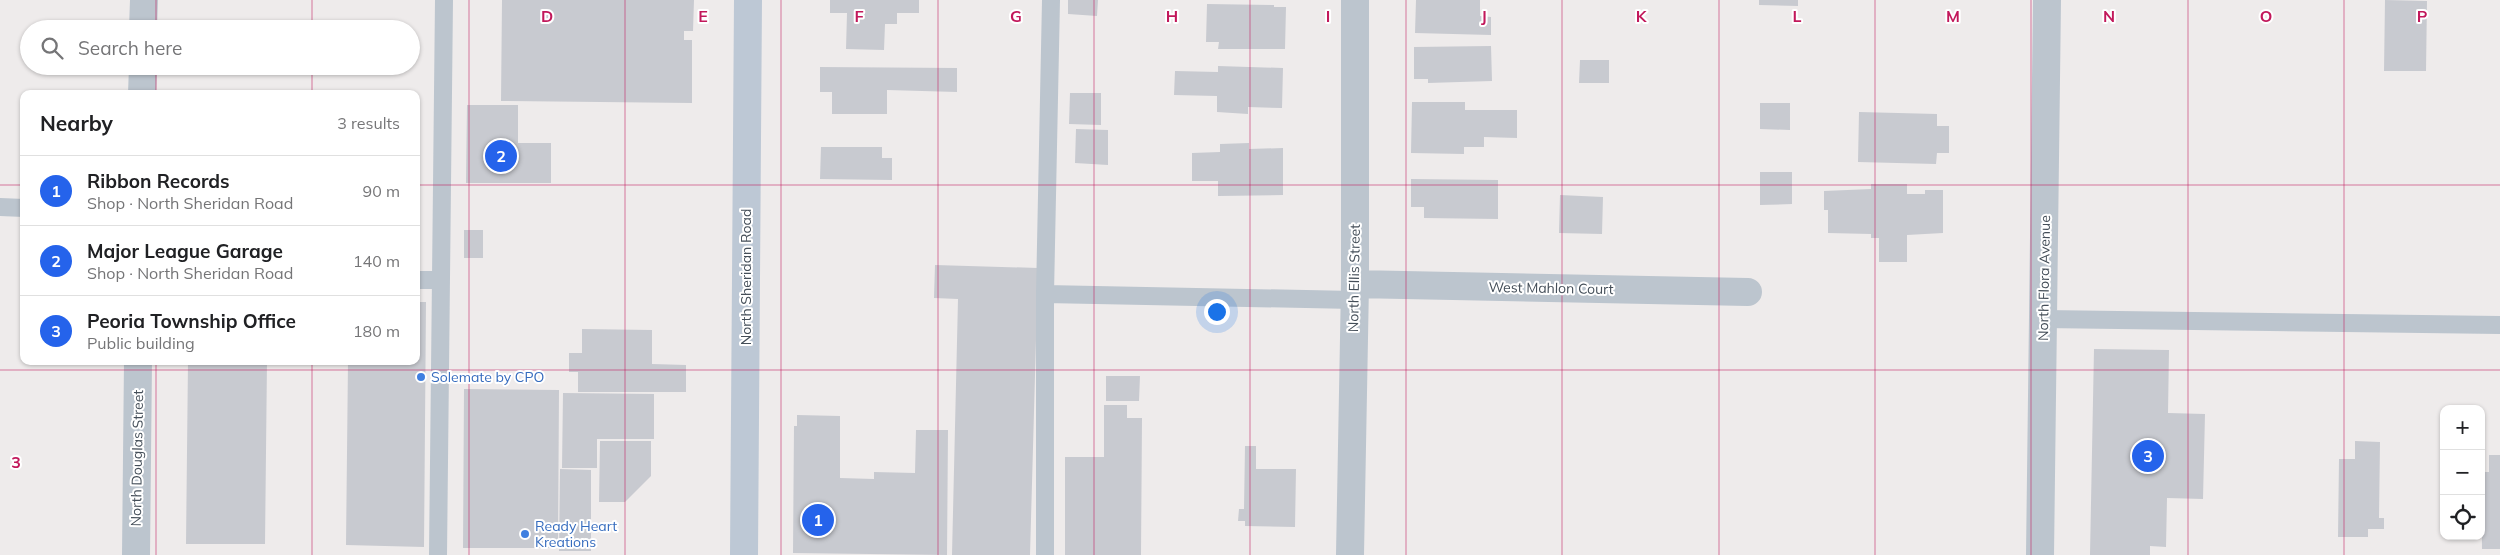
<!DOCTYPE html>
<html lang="en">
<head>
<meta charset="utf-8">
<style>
	:root { --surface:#fff; --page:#f6f6f6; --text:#202124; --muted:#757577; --line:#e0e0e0; --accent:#2563eb }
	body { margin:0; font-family:Mulish,sans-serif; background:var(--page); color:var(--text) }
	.controls { position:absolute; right:15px; bottom:15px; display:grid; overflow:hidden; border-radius:10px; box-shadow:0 1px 4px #0004 }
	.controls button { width:45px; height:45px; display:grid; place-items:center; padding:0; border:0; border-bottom:1px solid var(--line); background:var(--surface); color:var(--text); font:25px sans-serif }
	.you { position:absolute; left:1216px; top:311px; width:18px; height:18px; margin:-12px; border:4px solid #fff; border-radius:50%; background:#1a73e8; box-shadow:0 0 0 8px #1a73e833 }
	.badge { display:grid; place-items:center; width:32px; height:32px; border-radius:50%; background:var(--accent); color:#fff; font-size:16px; font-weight:700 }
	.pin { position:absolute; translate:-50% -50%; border:2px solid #fff; box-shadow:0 1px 5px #0006 }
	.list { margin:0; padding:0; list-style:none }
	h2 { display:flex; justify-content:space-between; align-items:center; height:65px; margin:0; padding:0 20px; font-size:21px }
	h2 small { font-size:16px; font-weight:400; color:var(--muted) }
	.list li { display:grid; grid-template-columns:32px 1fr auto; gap:15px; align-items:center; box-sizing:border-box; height:70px; padding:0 20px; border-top:1px solid var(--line) }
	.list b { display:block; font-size:19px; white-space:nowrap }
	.list p { margin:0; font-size:16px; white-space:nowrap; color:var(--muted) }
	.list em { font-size:16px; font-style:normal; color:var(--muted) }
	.icon { flex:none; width:28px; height:28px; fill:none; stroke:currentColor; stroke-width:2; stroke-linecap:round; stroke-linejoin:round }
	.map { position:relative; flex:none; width:2500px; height:555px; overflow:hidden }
	.search { position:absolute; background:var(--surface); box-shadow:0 1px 4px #0004; left:20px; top:20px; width:400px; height:55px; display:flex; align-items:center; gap:12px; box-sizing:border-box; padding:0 18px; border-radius:28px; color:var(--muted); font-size:19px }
	.panel { position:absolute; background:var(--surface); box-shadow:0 1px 4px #0004; left:20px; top:90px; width:400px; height:275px; border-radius:10px }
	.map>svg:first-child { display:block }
</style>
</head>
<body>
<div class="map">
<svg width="2500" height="555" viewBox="0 0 2500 555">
	<rect width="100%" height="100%" fill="#eeebeb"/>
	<path fill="#c8cad0" d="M502 0H694L693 31H684V40H692V103L501 101Z
		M830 0H919V13H897V24H885L884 50 846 49 847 13H830Z
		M1068 0H1098L1097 16 1068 14Z
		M1416 0H1480V16L1491 17V35L1415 33Z
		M1759 0H1798V6L1759 5Z
		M2385 0 2427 1 2426 71H2384Z
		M1207 4 1274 5V7H1286L1285 49H1218L1219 42H1206Z
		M1491 46 1492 81 1428 83V79H1414V47Z
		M1580 60H1609V83H1579Z
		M1218 66 1283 68 1282 108 1248 107V114L1217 112V96L1174 95 1175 71 1218 72Z
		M820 67 957 68V92L887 90V114H832V92H820Z
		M1070 93H1101V125L1069 124Z
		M1412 102H1465V110H1517V138L1484 137V147H1464V154L1411 153Z
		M1760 103H1790V130L1760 129Z
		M467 105H518V143H551V183H466Z
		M1859 112 1937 114V126H1949V153H1937L1936 164 1858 162Z
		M1076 129 1108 130V165L1075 163Z
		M1249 143V149L1283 148V195L1218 196V181H1192V153L1220 152V144Z
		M821 147H882V158H892V180L820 179Z
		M1760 172H1792V204L1760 205Z
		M1411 179 1498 180V219L1424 218V207H1411Z
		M1871 184H1907V194H1925V190H1943V233L1907 235V262H1879V238H1871V234L1828 233V210H1824V191L1871 189Z
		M1560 195 1603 197 1602 234 1559 233Z
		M464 230H483V258H464Z
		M935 265 1038 268 1030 555H952L958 299 934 298Z
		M416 302H426L424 547 346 545 348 361H416Z
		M582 329 652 330V364L686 365V392H578V372H569V353H582Z
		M2094 349 2169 350 2168 413 2205 414 2203 499 2167 498 2166 547 2150 546V555H2090Z
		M188 361H267L265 544H186Z
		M1106 376H1140L1139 401H1106Z
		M464 389 559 390 558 548H463Z
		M563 393 654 394V439H597V468H562Z
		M1104 405H1127V418H1142L1141 555H1065V457H1104Z
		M797 415 840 416V478L874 479V472L915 473 916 430H948L947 555 793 553 794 426H797Z
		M600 441H651V476L625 502H599Z
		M2355 441 2380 442 2379 518H2384V529H2368V537H2338L2339 459H2355Z
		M1245 446H1256V469H1296L1295 527 1245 526V521H1238L1239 509H1244Z
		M2489 455H2500V549H2482L2481 472H2489Z
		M560 469 591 470V551H559Z"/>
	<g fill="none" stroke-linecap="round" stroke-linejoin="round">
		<path stroke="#bcc5ce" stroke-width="18" d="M0 207 24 208
			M416 280H440
			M1045 294 1354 300
			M2043 319 2500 325
			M438 555 444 0
			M1045 555V294L1051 0"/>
		<path stroke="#bcc5ce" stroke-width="28" d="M143 29 144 0
			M142 94 143 66
			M1355 284 1748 292
			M136 555 138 361
			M1350 555 1355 284V0
			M2040 555 2047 0"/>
		<path stroke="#bdc8d5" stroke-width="28" d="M744 555 748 0"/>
	</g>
	<path fill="none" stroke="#c2185b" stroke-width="1" stroke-opacity="0.55" d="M156 0V29M312 0V29M469 0V555M625 0V555M781 0V555M938 0V555M1094 0V555M1250 0V555M1406 0V555M1562 0V555M1719 0V555M1875 0V555M2031 0V555M2188 0V555M2344 0V555M156 66V94M312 66V94M0 185H24M416 185H2500M156 361V555M312 361V555M0 370H2500"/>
	<g fill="#3f7fe0" stroke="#fff" stroke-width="2">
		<circle cx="421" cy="377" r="5"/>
		<circle cx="525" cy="534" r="5"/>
	</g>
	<g text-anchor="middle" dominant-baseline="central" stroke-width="4" stroke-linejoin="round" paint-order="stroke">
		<g font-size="14" fill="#444e58" stroke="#fff">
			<text transform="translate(746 277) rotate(-90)">North Sheridan Road</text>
			<text transform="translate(1354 278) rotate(-89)">North Ellis Street</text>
			<text transform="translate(2044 278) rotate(-89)">North Flora Avenue</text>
			<text transform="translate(1551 288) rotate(1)">West Mahlon Court</text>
			<text transform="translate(137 458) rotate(-89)">North Douglas Street</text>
		</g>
		<g font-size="14" fill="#366cbe" stroke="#fff" text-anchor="start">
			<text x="431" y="377">Solemate by CPO</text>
			<text x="535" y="526">Ready Heart<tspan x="535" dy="16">Kreations</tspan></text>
		</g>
	</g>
	<g font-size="16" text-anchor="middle" font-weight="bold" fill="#c2185b" stroke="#fff" stroke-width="4" stroke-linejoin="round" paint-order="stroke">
		<text x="547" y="22">D</text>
		<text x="703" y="22">E</text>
		<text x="859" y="22">F</text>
		<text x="1016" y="22">G</text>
		<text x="1172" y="22">H</text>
		<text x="1328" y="22">I</text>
		<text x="1484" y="22">J</text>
		<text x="1641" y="22">K</text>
		<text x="1797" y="22">L</text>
		<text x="1953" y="22">M</text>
		<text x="2109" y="22">N</text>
		<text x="2266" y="22">O</text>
		<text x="2422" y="22">P</text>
		<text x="16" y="468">3</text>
	</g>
</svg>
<div class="controls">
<button>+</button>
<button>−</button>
<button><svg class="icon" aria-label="locate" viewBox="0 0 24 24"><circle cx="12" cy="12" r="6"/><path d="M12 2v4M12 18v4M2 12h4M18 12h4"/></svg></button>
</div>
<div class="you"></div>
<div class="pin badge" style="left:818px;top:520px">1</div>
<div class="pin badge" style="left:501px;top:156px">2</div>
<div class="pin badge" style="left:2148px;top:456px">3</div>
<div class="search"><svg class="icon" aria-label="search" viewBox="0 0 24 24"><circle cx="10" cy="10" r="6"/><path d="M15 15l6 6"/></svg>Search here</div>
<section class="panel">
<h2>Nearby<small>3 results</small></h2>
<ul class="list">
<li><span class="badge">1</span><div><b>Ribbon Records</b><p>Shop · North Sheridan Road</p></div><em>90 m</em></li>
<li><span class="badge">2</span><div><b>Major League Garage</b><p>Shop · North Sheridan Road</p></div><em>140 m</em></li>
<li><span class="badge">3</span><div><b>Peoria Township Office</b><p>Public building</p></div><em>180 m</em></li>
</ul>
</section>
</div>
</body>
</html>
